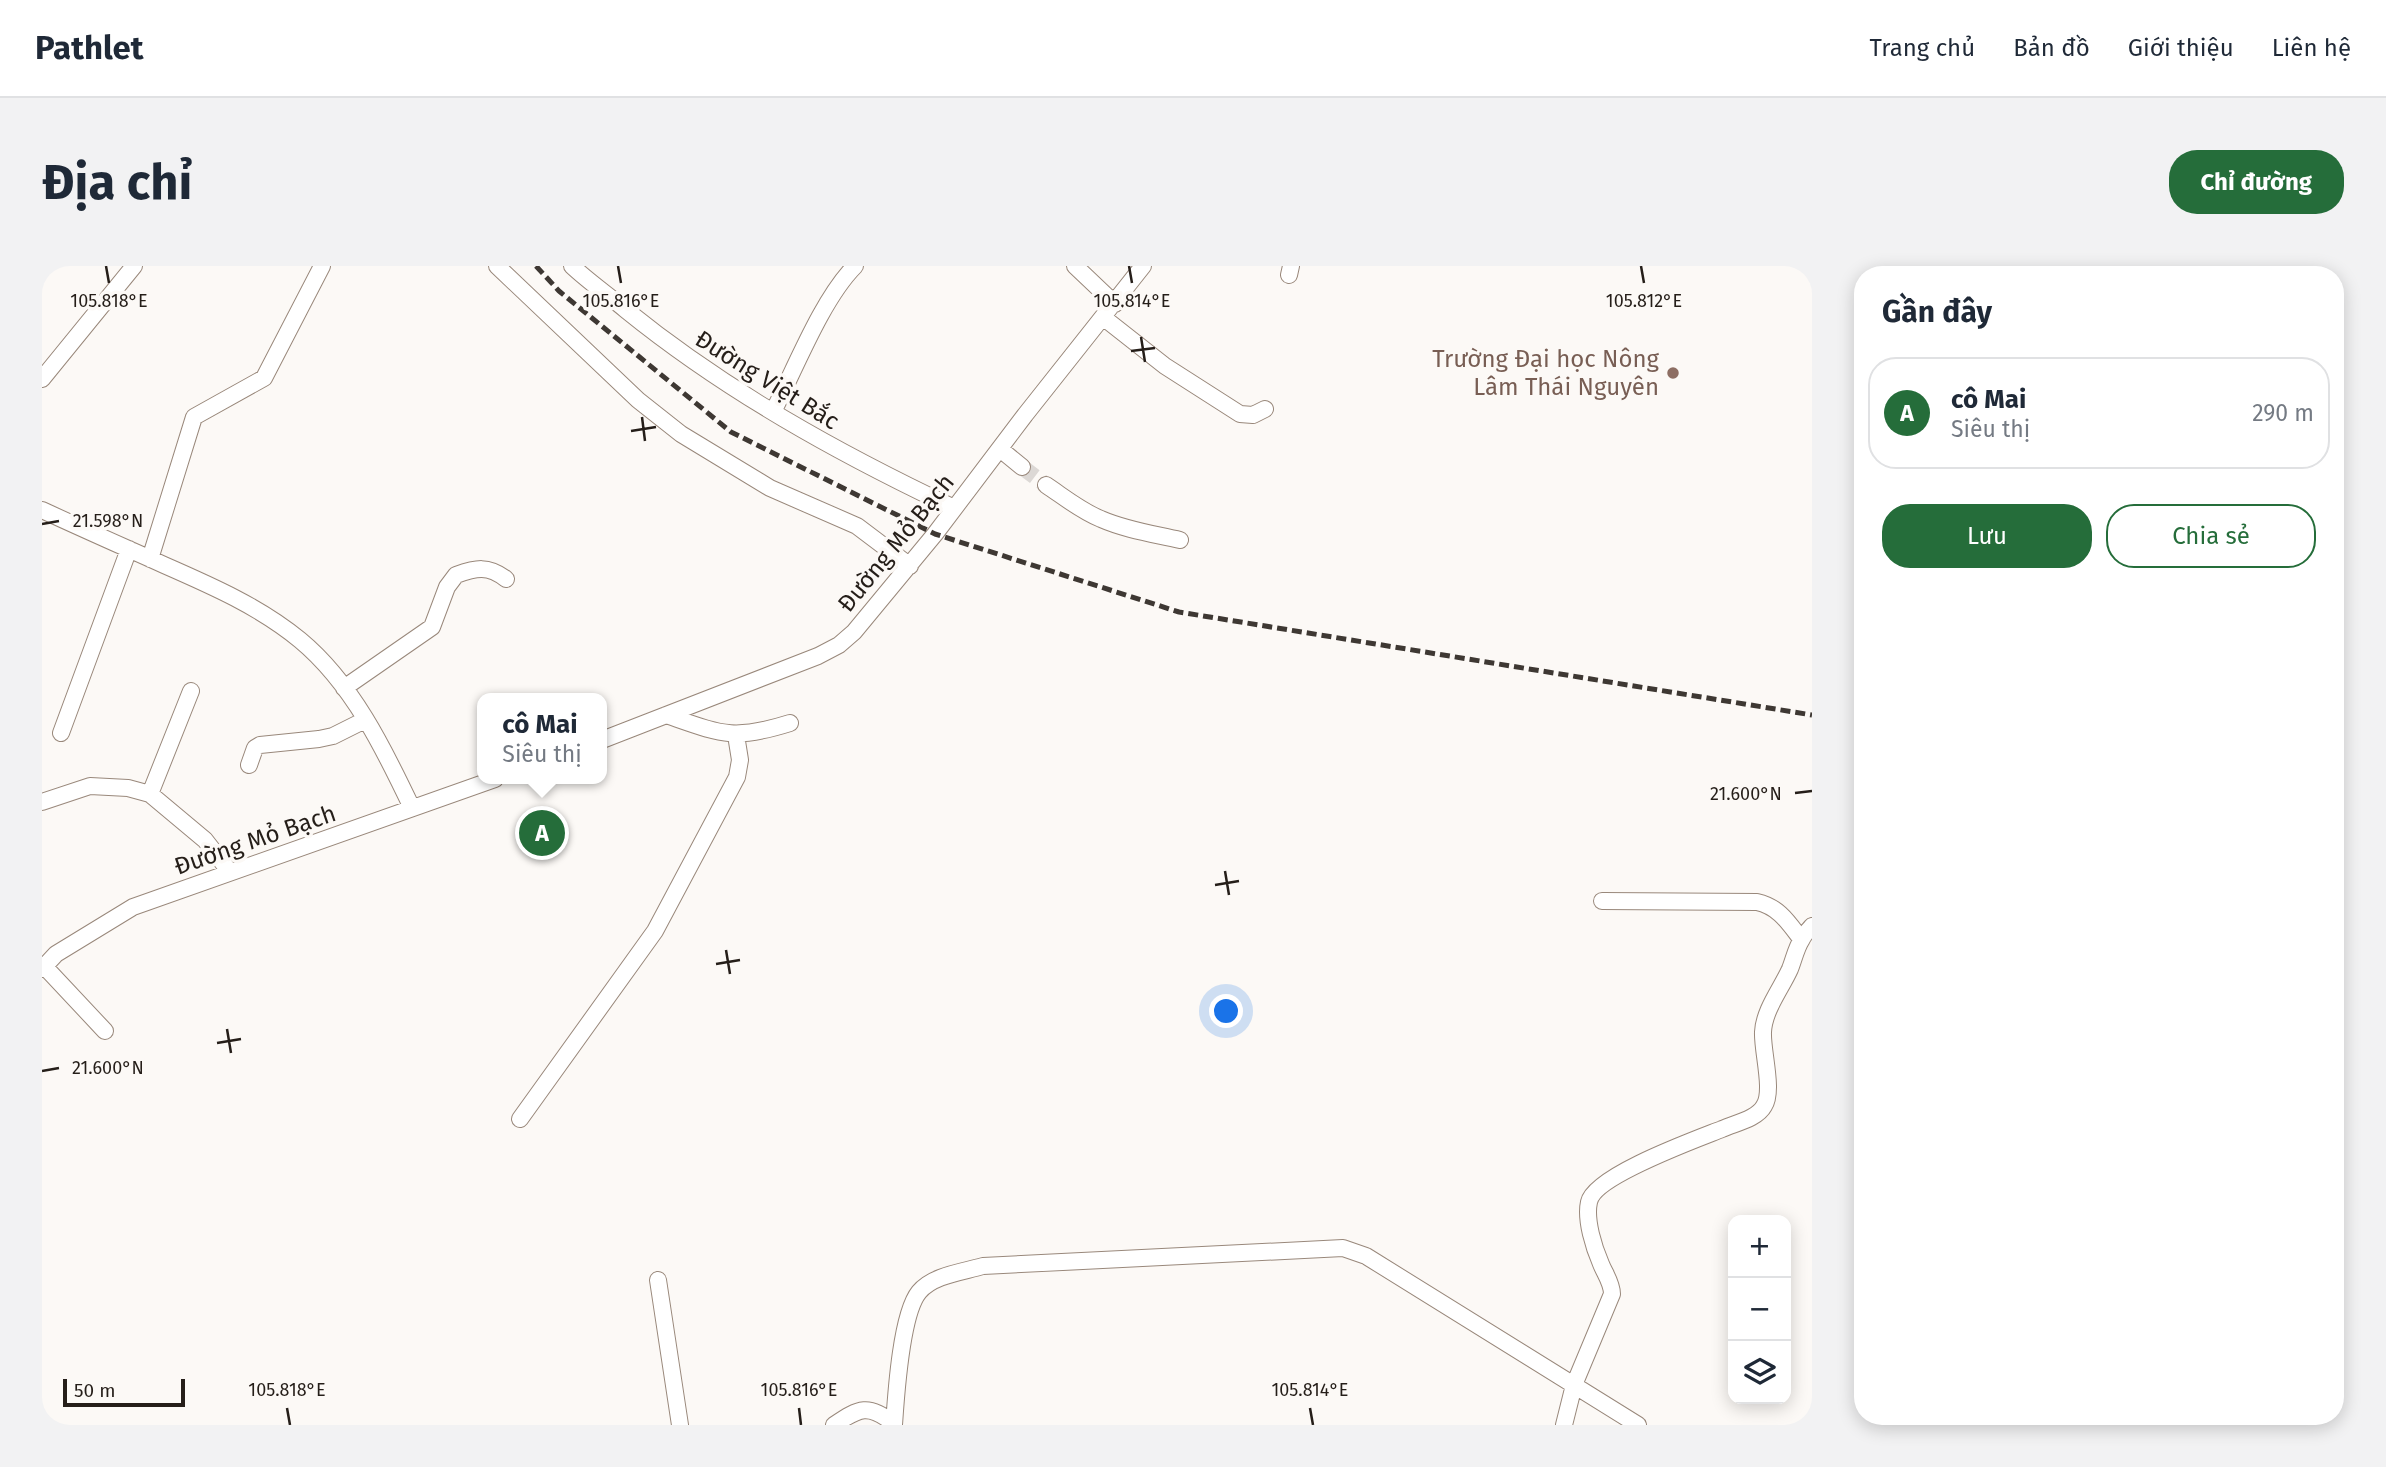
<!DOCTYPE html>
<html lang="vi">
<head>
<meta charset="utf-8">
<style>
	:root { --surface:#fff; --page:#f2f2f3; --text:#1f2937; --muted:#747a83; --line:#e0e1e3; --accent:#256d3a }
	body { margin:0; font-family:"Fira Sans",sans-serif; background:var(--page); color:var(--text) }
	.controls { position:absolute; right:21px; bottom:21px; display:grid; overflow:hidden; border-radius:14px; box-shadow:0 4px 18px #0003 }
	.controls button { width:63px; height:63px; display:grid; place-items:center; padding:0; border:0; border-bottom:2px solid var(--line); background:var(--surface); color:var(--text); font:35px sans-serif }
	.scale { position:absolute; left:21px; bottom:18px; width:122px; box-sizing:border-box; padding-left:7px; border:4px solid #251e19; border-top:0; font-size:19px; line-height:24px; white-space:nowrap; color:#251e19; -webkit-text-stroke:5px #fcf9f6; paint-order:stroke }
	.you { position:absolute; left:1185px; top:746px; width:24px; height:24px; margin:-18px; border:5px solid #fff; border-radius:50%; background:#1a73e8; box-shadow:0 0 0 10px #1a73e833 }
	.badge { display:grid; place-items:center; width:46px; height:46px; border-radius:50%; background:var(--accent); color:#fff; font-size:23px; font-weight:700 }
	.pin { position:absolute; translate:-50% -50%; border:4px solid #fff; box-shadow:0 2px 7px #0006 }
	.popup { position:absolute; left:435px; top:427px; width:130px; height:91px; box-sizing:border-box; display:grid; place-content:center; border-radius:14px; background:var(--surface); filter:drop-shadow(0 2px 5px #0005); font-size:23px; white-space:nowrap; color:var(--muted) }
	.popup b { font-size:26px; color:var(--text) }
	.popup::after { content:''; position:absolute; left:50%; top:100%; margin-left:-14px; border:14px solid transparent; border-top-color:var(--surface) }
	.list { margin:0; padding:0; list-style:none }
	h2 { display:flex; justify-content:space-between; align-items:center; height:91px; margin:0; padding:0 28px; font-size:30px }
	h2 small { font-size:23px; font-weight:400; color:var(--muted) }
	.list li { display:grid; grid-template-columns:46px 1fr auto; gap:21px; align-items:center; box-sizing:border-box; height:112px; margin:0 14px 14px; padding:0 14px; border:2px solid var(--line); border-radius:28px }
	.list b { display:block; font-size:26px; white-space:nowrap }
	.list p { margin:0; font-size:23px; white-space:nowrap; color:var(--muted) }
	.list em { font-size:23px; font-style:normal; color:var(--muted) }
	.actions { display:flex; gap:14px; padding:21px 28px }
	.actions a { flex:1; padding:16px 0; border:2px solid var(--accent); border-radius:28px; text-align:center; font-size:24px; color:var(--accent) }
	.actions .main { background:var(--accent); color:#fff }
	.icon { flex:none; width:38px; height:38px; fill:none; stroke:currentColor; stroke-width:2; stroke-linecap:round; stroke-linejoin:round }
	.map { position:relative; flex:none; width:1770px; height:1159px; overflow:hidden; border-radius:28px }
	header { display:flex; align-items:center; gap:42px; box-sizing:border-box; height:98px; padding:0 35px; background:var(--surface); border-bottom:2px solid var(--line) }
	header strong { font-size:33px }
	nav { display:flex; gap:38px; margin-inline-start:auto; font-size:24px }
	.intro { display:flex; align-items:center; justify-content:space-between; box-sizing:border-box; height:168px; padding:0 42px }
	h1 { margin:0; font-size:49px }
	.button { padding:18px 32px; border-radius:28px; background:var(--accent); color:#fff; font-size:24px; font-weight:700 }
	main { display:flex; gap:42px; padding:0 42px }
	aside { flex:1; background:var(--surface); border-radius:28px; box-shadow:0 4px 18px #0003 }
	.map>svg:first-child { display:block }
</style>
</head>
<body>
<header>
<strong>Pathlet</strong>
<nav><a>Trang chủ</a><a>Bản đồ</a><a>Giới thiệu</a><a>Liên hệ</a></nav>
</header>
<div class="intro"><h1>Địa chỉ</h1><a class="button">Chỉ đường</a></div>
<main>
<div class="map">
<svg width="1770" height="1159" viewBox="0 0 1770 1159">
	<rect width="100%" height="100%" fill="#fcf9f6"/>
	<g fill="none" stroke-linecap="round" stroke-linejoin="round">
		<path stroke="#dcd8d5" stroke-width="16" stroke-dasharray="16 8" stroke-linecap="butt" d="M980 201 1004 219"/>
		<g stroke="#99887b" stroke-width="18">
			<path id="minor" d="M455 0 596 134 639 168 728 222 815 260 868 300
				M530 0C547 16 566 29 584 44 684 125 796 187 912 242
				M1033 0 1073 38
				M1247 9 1249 0
				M1062 52 1123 100 1198 148 1211 149 1223 143
				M0 113 92 0
				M731 146C753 103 780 33 813 0
				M958 183 980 201
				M1004 219C1022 231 1039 245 1059 253 1084 264 1112 268 1138 274
				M0 244C41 263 82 281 122 299 170 320 218 341 258 374 310 417 342 483 370 542
				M108 293 152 151 222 112 280 0
				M302 422 390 361 405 321 414 309C434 302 446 299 464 313
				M624 449C679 468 691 475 748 457
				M19 467 87 283
				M560 474 776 390 797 379 812 366 893 268 983 149 1101 0
				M207 499 213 482 218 479 277 473 291 470 323 454
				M108 528 149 425
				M0 536 48 520 86 522 108 528 163 574 188 606
				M1560 635 1715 636C1737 641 1746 656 1759 673
				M2 700 63 765
				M0 703 14 688 91 641 453 513
				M478 853 613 665 695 511 698 494 694 469
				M616 1014 638 1159
				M792 1159C817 1142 827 1137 852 1158
				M852 1159C854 1129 859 1048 877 1026 891 1009 921 1006 941 1000L1301 982 1324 990 1596 1159
				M1522 1159 1532 1119 1570 1028C1570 1017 1563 1008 1559 998 1552 982 1543 954 1547 936 1552 910 1655 873 1680 863 1693 857 1715 853 1722 840 1732 825 1720 785 1721 766 1722 744 1739 723 1748 703 1752 693 1754 682 1760 673 1762 668 1767 664 1770 660"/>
		</g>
		<use href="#minor" stroke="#fff" stroke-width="16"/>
		<path stroke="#3e3833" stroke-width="5" stroke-dasharray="10 5" stroke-linecap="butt" d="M494 0 517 25 689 166 893 268 1137 346 1770 449"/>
	</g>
	<path fill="none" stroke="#251e19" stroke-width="2.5" d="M64 0 67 17M576 0 579 17M1087 0 1090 17M1599 0 1602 17M1099 71 1103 96M1089 85 1113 82M600 151 603 175M589 165 614 161M0 258 17 255M1753 527 1770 525M1183 605 1187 629M1173 619 1197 615M684 684 688 708M674 698 698 694M185 763 189 787M175 777 199 773M0 805 17 802M245 1142 248 1159M757 1142 759 1159M1268 1142 1271 1159"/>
	<circle fill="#8d6e63" stroke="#fcf9f6" stroke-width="2.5" cx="1631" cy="107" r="7"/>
	<g text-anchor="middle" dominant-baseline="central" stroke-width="7" stroke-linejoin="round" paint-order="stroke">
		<g font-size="24" fill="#785e54" stroke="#fcf9f6" text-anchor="end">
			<text x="1617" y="93">Trường Đại học Nông<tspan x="1617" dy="28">Lâm Thái Nguyên</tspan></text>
		</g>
		<g font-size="24" fill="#251e19" stroke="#fcf9f6">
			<text transform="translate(725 114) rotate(32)">Đường Việt Bắc</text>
			<text transform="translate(854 277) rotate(-51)">Đường Mỏ Bạch</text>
			<text transform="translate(213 574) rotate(-19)">Đường Mỏ Bạch</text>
		</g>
	</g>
	<g font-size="18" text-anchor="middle" fill="#251e19" stroke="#fcf9f6" stroke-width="7" stroke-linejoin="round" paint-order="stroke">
		<text x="67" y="41">105.818°E</text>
		<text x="579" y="41">105.816°E</text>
		<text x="1090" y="41">105.814°E</text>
		<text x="1602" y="41">105.812°E</text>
		<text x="66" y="261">21.598°N</text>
		<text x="1704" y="534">21.600°N</text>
		<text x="66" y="808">21.600°N</text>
		<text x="245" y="1130">105.818°E</text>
		<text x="757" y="1130">105.816°E</text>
		<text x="1268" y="1130">105.814°E</text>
	</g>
</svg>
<div class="controls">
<button>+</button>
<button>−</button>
<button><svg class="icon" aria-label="layers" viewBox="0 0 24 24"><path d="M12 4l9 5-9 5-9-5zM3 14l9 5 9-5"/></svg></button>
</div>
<div class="scale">50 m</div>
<div class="you"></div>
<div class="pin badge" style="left:500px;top:567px">A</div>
<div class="popup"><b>cô Mai</b>Siêu thị</div>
</div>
<aside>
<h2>Gần đây<small></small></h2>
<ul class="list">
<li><span class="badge">A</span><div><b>cô Mai</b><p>Siêu thị</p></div><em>290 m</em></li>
</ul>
<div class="actions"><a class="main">Lưu</a><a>Chia sẻ</a></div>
</aside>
</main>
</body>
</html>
